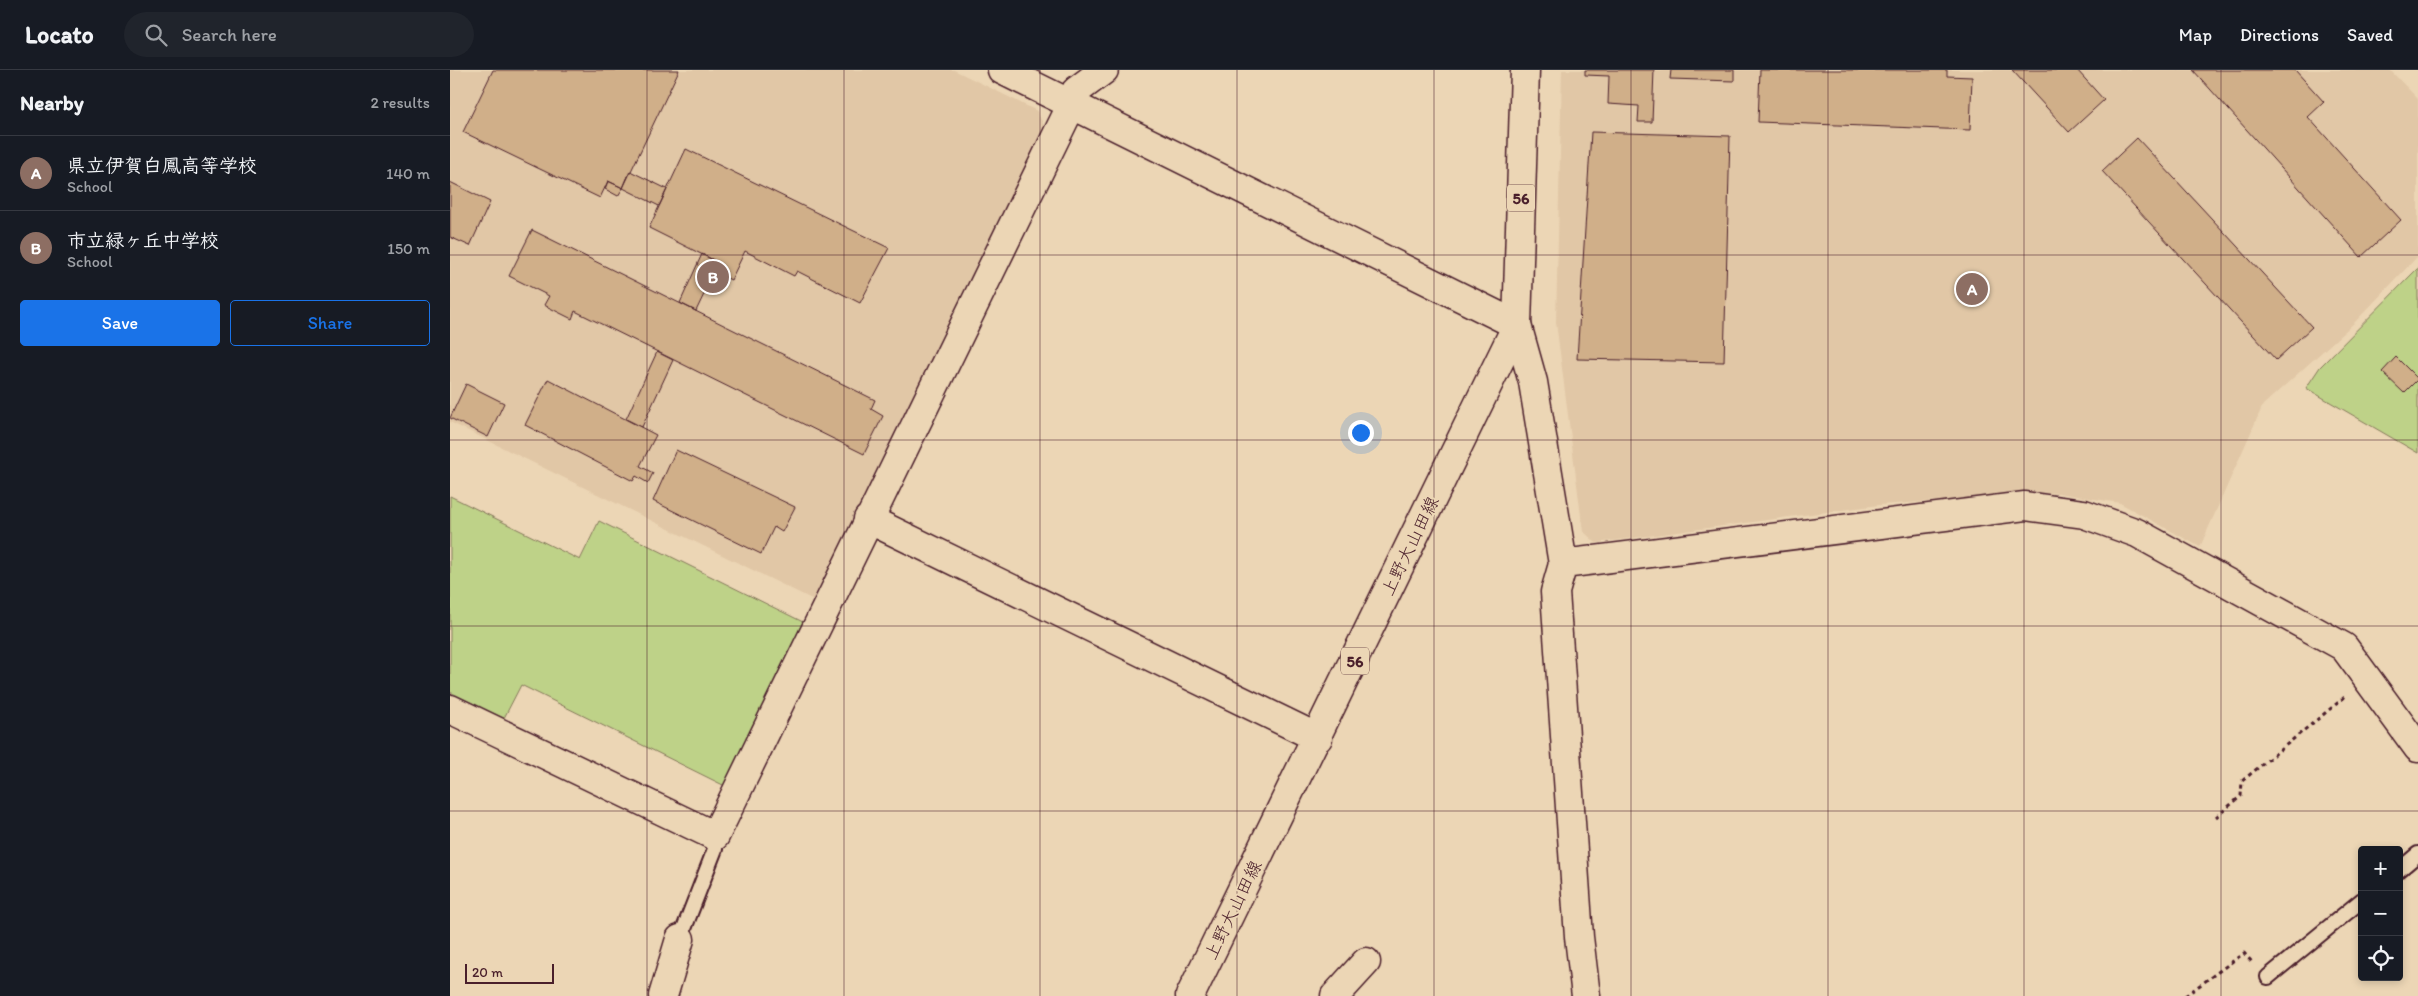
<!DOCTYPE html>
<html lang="en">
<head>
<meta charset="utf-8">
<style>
	:root { --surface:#171b24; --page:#20242c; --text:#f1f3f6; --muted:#9ea1a6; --line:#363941; --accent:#1a73e8 }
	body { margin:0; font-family:Itim,"Klee One",sans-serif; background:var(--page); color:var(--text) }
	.controls { position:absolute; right:15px; bottom:15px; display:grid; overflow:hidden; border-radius:5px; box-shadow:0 2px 8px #0003 }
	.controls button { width:45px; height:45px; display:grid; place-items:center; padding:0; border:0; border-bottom:1px solid var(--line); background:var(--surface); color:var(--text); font:25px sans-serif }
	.scale { position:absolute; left:15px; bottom:12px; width:89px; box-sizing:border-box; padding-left:5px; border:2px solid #4a1f2b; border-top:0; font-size:14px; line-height:18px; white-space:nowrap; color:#4a1f2b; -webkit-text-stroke:4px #ecd6b5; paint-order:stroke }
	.you { position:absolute; left:910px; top:362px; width:18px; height:18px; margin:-12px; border:4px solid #fff; border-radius:50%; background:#1a73e8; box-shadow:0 0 0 8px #1a73e833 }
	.badge { display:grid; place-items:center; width:32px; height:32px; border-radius:50%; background:var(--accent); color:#fff; font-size:16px; font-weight:700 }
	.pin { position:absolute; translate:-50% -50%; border:2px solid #fff; box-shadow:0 1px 5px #0006 }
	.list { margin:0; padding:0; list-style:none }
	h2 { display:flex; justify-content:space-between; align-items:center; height:65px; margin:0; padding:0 20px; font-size:21px }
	h2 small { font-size:16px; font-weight:400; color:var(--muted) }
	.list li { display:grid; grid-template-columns:32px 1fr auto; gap:15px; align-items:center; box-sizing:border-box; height:75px; padding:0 20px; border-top:1px solid var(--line) }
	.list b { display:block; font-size:19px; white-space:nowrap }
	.list p { margin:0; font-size:16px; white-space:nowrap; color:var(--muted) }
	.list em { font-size:16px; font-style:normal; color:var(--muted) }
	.actions { display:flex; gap:10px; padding:15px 20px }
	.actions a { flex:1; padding:11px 0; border:1px solid var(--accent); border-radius:5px; text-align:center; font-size:18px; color:var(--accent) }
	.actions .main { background:var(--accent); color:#fff }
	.icon { flex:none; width:28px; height:28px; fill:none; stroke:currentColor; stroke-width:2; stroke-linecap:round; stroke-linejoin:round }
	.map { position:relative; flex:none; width:1968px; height:926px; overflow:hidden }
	header { display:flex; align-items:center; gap:30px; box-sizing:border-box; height:70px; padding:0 25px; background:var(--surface); border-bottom:1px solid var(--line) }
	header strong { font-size:24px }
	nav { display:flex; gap:28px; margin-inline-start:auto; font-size:18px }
	.search { width:350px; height:45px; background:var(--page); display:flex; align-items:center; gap:12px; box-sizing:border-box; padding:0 18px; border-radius:28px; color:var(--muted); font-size:19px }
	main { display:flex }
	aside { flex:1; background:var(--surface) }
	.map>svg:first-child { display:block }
</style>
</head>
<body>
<header>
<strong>Locato</strong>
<div class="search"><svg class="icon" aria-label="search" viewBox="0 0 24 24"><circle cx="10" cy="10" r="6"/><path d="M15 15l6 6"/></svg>Search here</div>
<nav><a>Map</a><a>Directions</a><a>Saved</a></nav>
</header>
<main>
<aside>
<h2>Nearby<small>2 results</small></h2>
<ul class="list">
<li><span class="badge" style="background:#8d6e63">A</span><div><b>県立伊賀白鳳高等学校</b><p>School</p></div><em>140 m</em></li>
<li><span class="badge" style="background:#8d6e63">B</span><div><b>市立緑ヶ丘中学校</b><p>School</p></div><em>150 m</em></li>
</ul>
<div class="actions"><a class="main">Save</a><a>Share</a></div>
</aside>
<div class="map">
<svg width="1968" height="926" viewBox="0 0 1968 926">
	<rect width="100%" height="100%" fill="#ecd6b5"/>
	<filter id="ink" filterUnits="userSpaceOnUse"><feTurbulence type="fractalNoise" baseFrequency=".02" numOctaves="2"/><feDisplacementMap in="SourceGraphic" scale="10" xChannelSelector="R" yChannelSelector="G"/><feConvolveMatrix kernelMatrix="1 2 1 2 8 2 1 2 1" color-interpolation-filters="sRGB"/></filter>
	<g filter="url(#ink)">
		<path fill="#e1c7a6" d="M0 0H504L587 41 597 62 368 532 0 352Z
			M1112 0H1940L1968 29V186L1904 253 1813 335 1750 477 1670 433 1608 423 1429 435 1146 473 1133 461 1106 252Z"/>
		<path fill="#bed288" stroke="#84785a" d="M1968 198V383L1856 318 1870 297Z
			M0 426 130 490 149 451 355 553 275 716 71 615 54 648 0 622Z"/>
		<path fill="#d0af89" stroke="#4a1f2b" d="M43 0H229L173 118 158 111 150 128 13 62Z
			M1135 0H1204L1202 52H1188L1189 36 1158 34 1159 6 1135 5Z
			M1221 0H1284V11L1220 9Z
			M1310 0H1497V6L1522 7 1520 60 1308 52Z
			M1562 0H1627L1654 30 1619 62Z
			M1743 0H1845L1874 32 1858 47 1951 150 1911 187Z
			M1141 62 1280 66 1274 292 1127 289Z
			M1687 68 1862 257 1826 290 1652 101Z
			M236 79 439 178 410 233 347 201 344 206 295 181 281 210 265 202 269 193 199 158Z
			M180 101 217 119 209 136 173 118Z
			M158 111 173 118 168 126 155 119Z
			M0 112 40 132 20 176 0 167Z
			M82 160 425 330 421 339 433 346 414 384 125 241 122 249 94 235 99 226 59 206Z
			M252 184 269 193 246 241 230 233Z
			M207 282 223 290 192 357 176 349Z
			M1946 287 1968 309 1954 323 1932 302Z
			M98 309 206 365 190 396 203 403 198 413 186 406 183 411 75 355Z
			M16 314 54 333 38 367 0 348Z
			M226 380 345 437 332 462 324 457 311 484 203 431Z"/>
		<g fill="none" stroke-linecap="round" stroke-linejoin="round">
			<g stroke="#4a1f2b" stroke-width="18">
				<path id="service" d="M1949 800 1968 784
					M230 869 265 779V766
					M1818 907 1912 830"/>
			</g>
			<g stroke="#4a1f2b" stroke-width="31">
				<path id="minor" d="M552 0 1067 255 1083 312 1113 494 1105 522 1129 867 1136 926
					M418 449 868 668
					M1113 494 1575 436 1634 444 1687 463 1894 577 1968 678
					M0 639 265 766 622 34 626 21 654 0
					M213 926 230 869
					M885 926 916 892"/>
			</g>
			<g stroke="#4a1f2b" stroke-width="31">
				<path id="primary" d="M740 926 1067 255 1075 0"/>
			</g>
			<path stroke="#4a1f2b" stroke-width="3" stroke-dasharray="4 4" stroke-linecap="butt" d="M1766 747 1791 726 1792 711 1896 626
				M1735 926 1794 883 1802 892"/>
			<use href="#service" stroke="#ecd6b5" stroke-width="14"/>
			<use href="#minor" stroke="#ecd6b5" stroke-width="28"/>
			<use href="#primary" stroke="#ecd6b5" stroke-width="28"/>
		</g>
	</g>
	<path fill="none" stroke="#4a1f2b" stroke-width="1" stroke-opacity="0.55" d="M197 0V926M394 0V926M590 0V926M787 0V926M984 0V926M1181 0V926M1378 0V926M1574 0V926M1771 0V926M0 185H1968M0 370H1968M0 556H1968M0 741H1968"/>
	<g text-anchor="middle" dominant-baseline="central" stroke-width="4" stroke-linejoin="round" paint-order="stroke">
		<g fill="#ecd6b5" stroke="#7b5654" stroke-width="1">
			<rect x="1057" y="114.5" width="28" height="27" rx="4"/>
			<rect x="891" y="577.5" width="28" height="27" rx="4"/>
		</g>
		<g font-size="16" font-weight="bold" fill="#4a1f2b">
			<text x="1071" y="128">56</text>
			<text x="905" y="591">56</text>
		</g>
		<g font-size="18" fill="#4a1f2b" stroke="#ecd6b5">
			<text transform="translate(960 476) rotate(-64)">上野大山田線</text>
			<text transform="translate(783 840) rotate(-64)">上野大山田線</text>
		</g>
	</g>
</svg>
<div class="controls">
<button>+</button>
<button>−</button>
<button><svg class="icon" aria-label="locate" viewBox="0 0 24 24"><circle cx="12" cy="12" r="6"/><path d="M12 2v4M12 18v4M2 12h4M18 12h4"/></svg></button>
</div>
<div class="scale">20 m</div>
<div class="you"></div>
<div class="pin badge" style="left:1522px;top:219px;background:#8d6e63">A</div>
<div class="pin badge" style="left:263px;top:207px;background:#8d6e63">B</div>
</div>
</main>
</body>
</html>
